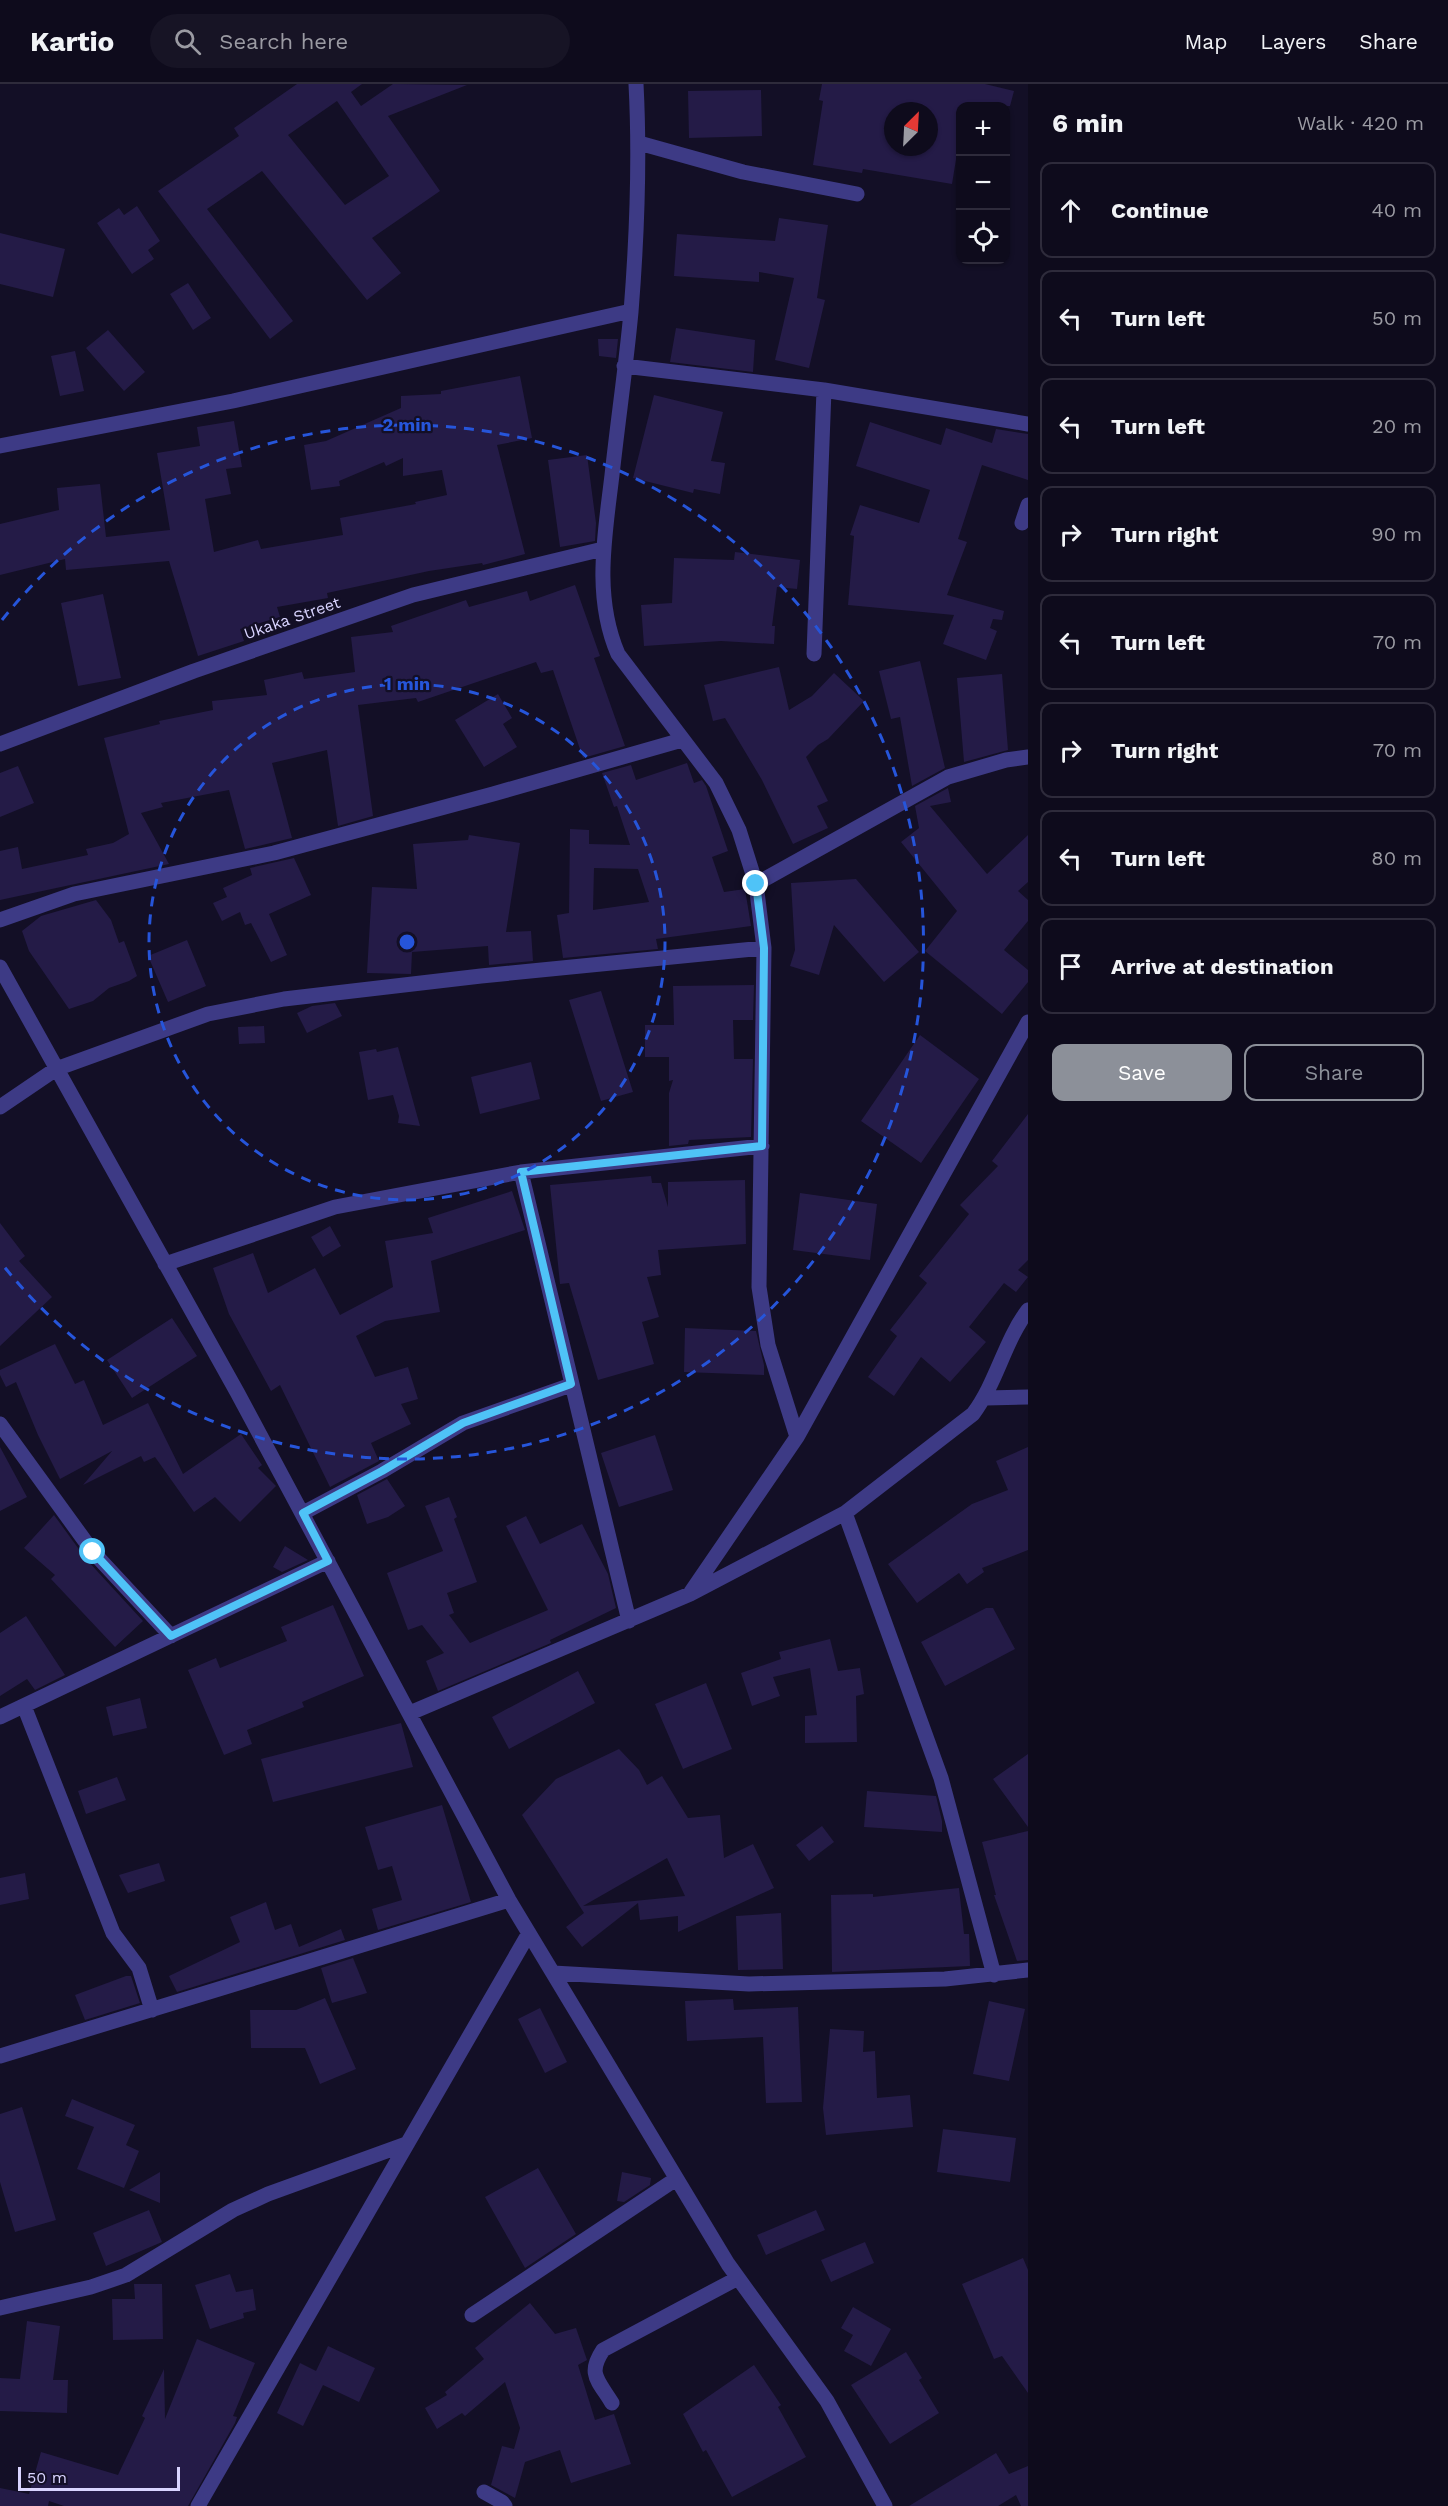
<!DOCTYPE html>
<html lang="en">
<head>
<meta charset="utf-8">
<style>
	:root { --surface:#0e0b1c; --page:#171425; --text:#f1f3f6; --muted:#9b9ba3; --line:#2e2b3b; --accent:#8c9099 }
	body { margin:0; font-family:"Work Sans",sans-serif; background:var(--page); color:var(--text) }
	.controls { position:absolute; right:18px; top:18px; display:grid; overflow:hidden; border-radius:12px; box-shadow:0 2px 4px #0004 }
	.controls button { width:54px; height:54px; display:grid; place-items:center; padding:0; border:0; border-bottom:2px solid var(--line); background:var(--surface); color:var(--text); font:30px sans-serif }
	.compass { position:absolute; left:884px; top:18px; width:54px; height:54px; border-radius:50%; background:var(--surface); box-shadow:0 2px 4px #0004; rotate:24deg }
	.scale { position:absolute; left:18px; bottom:15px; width:162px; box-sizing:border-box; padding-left:6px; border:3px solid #d9d4ff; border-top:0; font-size:16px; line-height:21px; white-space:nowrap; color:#d9d4ff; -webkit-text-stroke:4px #130f26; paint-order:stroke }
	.stop { position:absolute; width:18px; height:18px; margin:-14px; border:4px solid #4fc3f7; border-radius:50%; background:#fff }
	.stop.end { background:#4fc3f7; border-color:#fff; box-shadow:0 2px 6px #0008 }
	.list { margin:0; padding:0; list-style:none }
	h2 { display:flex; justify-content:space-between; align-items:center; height:78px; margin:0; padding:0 24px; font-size:26px }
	h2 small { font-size:20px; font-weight:400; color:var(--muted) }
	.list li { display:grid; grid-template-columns:39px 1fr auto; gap:18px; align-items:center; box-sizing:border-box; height:96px; margin:0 12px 12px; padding:0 12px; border:2px solid var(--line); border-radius:12px }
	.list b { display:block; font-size:22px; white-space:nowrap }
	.list em { font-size:20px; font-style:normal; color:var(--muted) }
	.actions { display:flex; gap:12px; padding:18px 24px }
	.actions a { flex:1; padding:14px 0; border:2px solid var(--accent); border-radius:12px; text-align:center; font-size:21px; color:var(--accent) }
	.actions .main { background:var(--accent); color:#fff }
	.icon { flex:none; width:33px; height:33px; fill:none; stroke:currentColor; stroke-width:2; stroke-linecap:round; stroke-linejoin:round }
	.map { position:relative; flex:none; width:1028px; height:2422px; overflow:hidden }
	header { display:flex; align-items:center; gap:36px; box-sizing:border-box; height:84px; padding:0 30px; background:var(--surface); border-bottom:2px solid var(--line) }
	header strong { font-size:28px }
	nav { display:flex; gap:33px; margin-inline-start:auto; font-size:21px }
	.search { width:420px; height:54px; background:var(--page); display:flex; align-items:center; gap:15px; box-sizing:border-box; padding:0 21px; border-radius:33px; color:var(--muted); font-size:22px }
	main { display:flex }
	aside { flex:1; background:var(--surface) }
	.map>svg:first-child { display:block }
</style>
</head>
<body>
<header>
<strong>Kartio</strong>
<div class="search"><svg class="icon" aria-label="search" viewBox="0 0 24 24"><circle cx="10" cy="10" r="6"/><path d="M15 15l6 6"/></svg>Search here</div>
<nav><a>Map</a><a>Layers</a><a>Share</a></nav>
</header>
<main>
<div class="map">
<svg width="1028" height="2422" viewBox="0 0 1028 2422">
	<rect width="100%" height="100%" fill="#130f26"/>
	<path fill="#241b47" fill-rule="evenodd" d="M297 0H362L351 8 361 22 393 0 467 1 388 32 440 107 372 154 401 189 367 216 262 87 207 125 293 237 270 255 158 107 239 52 234 44ZM337 17 389 92 345 121 288 51Z
		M822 0H985L1014 7 1010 22H960V51L952 100 863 85 862 89 813 81 823 17 819 16ZM893 27H929V63H893Z
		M761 6 762 52 689 54 688 7Z
		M137 122 160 157 148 166 154 175 132 190 97 139 119 124 124 131Z
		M779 134 828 141 817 214 825 216 809 284 775 276 794 194 759 188V198L674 192 677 150 775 157Z
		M0 149 65 165 53 213 0 200Z
		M188 199 211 234 193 246 170 210Z
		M676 244 755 256 753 288 670 278Z
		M108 246 145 288 124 307 86 264Z
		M598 255H618L616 274 599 272Z
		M75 267 84 307 60 312 51 272Z
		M520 292 532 354 497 361 525 470 483 481 482 479 429 487 327 509 328 514 277 523 280 533 240 545 244 557 198 572 169 477 66 486 65 475 0 491V440L59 426 57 404 100 400 106 453 170 446 157 369 200 362 197 343 234 337 242 383 226 385 231 410 205 415 214 468 258 456 261 465 343 451 340 434 416 420 415 418 447 411 442 386 403 392V374L386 382 384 378 339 397 340 402 311 406 304 361 326 357 401 324V312L441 310V307Z
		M654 311 723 328 711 377 725 379 720 410 694 405 693 409 633 394Z
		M870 338 941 361 946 344 992 359 996 345 1028 350V396L982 381 958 455 967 458 947 511 1004 527 1002 536 993 535 990 544 997 547 986 576 943 560 954 531 848 521 854 452 850 451 860 421 919 439 930 406 856 382Z
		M587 371 596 439 595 457 560 463 548 376Z
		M735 468 800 476 797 505 777 503 772 542H775L774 560 721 557 644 562 641 521 672 519 674 474 734 476Z
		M575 501 600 572 594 574 625 662 583 674 553 586 541 589 536 578 418 618 416 614 358 621 373 732 338 742 327 666 272 679 292 754 245 765 229 706 161 719 163 723 141 729 169 780 0 816V767L18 763 22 785 88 771 86 765 113 759 129 750 104 654 160 640 159 637 213 626 212 617 267 611 264 596 302 588 304 595 355 588 351 553 393 548 391 542 466 516 469 523 527 507 530 517Z
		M103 510 121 594 78 602 61 519Z
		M920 577 945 684 912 702 900 633 891 635 879 587Z
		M779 583 789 626 812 612 834 589 864 617 828 655 818 661 806 673 828 717 817 722 828 744 793 760 762 696 725 634 713 637 704 601Z
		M1002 590 1008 666 964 678 957 594Z
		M498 610 512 634 503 640 517 663 484 683 455 636Z
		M687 679 694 699 702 696 706 702 728 767 712 773 724 808 745 805 751 842 656 855 658 865 563 874 557 831 569 829 570 745 589 746V760L630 761 617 722 614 723 602 689 631 681 636 696ZM594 784 638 785 649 818 593 826Z
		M18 682 34 719 0 733V689Z
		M948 704 951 718 930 722 987 790 1028 751V798L1018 807 1028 816V837L1004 866 1028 886V898L1002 930 925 867 957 827 901 758 919 744 915 722Z
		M469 751 520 759 506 848 531 847 533 877 489 881 488 862 412 868 411 890 367 889 372 803 417 805 413 760 468 756Z
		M294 774 311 811 269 830 287 871 271 878 251 839 245 841 240 828 222 837 213 819 227 813 223 804 252 791 250 784Z
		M856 795 919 868 884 898 834 841 819 891 790 882 795 866 791 799Z
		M96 816 111 836 119 859 124 857 137 892 129 897 109 904 93 917 69 925 29 867 22 847 41 832Z
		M187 856 206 902 168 918 148 872Z
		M754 901 753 936H733L734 975H753L751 1053 689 1056 688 1060 669 1062V1009L673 996 669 997V973H645V941H674L673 902Z
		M601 907 633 1008 601 1017 569 916Z
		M335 919 342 932 307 949 297 929 312 922Z
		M264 942 265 959 239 960 238 943Z
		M920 951 979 995 921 1079 861 1037Z
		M398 963 420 1042 398 1039 399 1032 393 1011 368 1016 359 968 376 965 377 968Z
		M531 978 540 1015 480 1030 471 993Z
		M1028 1030V1176L1018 1186 1028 1193 1016 1208 1004 1199 969 1243 986 1258 950 1298 921 1273 894 1312 868 1293 897 1252 890 1246 927 1199 919 1192 969 1130 960 1121 998 1082 992 1077Z
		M651 1092 652 1099H661L668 1123V1098L745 1096 746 1160 658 1166 661 1191 647 1193 659 1233 642 1238 654 1280 598 1296 569 1199 560 1200 550 1101Z
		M512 1107 525 1146 431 1177 440 1228 385 1237 356 1252 375 1293 408 1283 418 1315 401 1320 411 1340 371 1359 379 1377 330 1403 280 1301 271 1307 229 1230 213 1184 253 1169 268 1209 315 1184 340 1231 393 1203 385 1157 433 1149 428 1134Z
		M800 1109 877 1120 870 1176 793 1166Z
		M0 1139 25 1172 19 1177 52 1213 0 1262Z
		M330 1142 341 1162 323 1173 311 1153Z
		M172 1234 197 1272 132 1314 107 1276Z
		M685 1244 756 1247 764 1281V1291L684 1288Z
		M55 1260 75 1300 84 1296 103 1341 148 1319 183 1390 241 1350 262 1381 258 1384 276 1402 240 1438 215 1413 194 1428 155 1373 144 1378 141 1372 83 1401 112 1367 60 1395 38 1351 16 1298 6 1303 0 1291V1286Z
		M655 1351 673 1406 619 1423 601 1369Z
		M0 1363 27 1413 0 1427Z
		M1028 1363V1466L982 1484 984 1488 967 1500 959 1489 917 1519 888 1480 972 1420 1008 1406 996 1377Z
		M387 1395 405 1422 388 1433 367 1440 357 1411Z
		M449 1413 457 1433 454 1435 477 1498 447 1509 454 1529 449 1531 470 1559 548 1526 506 1442 526 1432 540 1460 582 1440 608 1490 616 1524 550 1556 551 1559 438 1607 426 1577 444 1569 422 1541 408 1546 387 1489 443 1467 425 1422Z
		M54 1431 86 1475 143 1537 115 1563 51 1495 55 1491 24 1464Z
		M285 1462 308 1476 282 1488 273 1483Z
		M333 1521 364 1592 302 1618 304 1623 247 1646 252 1660 224 1671 188 1586 216 1574 220 1584 287 1557 281 1543Z
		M986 1524H993L1015 1565 945 1602 921 1558Z
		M26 1532 65 1591 35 1606 27 1595 0 1612V1549Z
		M830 1555 838 1587 860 1584 864 1610 856 1612 857 1658 805 1659V1632L817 1631 810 1584 773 1593 780 1612 752 1622 741 1589 781 1575 779 1568Z
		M578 1587 595 1619 509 1665 492 1633Z
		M706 1599 732 1665 683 1685 655 1620Z
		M140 1614 147 1644 113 1652 106 1623Z
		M401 1639 413 1683 273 1718 261 1675Z
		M619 1665 639 1686 647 1701 662 1692 688 1734 720 1731 724 1774 753 1760 774 1804 678 1848V1832L640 1836 638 1819 582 1863 566 1843 584 1829 522 1731 556 1695ZM667 1774 685 1812 583 1822Z
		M1028 1670V1743L993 1695Z
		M117 1693 126 1716 86 1730 78 1707Z
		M867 1707 936 1712 942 1737V1748L864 1743Z
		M442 1721 471 1818 378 1846 372 1825 402 1816 392 1782 378 1786 365 1743Z
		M822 1742 834 1758 809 1777 796 1761Z
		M1028 1747V1876L1017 1877 994 1811H996L982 1758Z
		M159 1779 165 1797 128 1809 119 1791Z
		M25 1789 29 1815 0 1821V1794Z
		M959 1804 964 1850H969L970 1882 832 1888 831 1811 873 1810V1813Z
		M266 1818 275 1846 291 1840 299 1863 341 1845 345 1856 177 1908 169 1892 240 1858 230 1833Z
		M781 1829 783 1885 738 1886 736 1832Z
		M353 1874 367 1909 332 1919 321 1884Z
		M126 1892H131L140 1919 85 1936 75 1911Z
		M325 1914 356 1985 320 2000 305 1964H251L250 1926H296Z
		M733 1915 734 1926 798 1923 802 2018 766 2019 763 1953 687 1957 685 1917Z
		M989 1917 1025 1925 1009 1997 973 1990Z
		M540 1924 567 1978 545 1989 518 1935Z
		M830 1945 864 1947 863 1968 875 1967 877 2014 910 2011 913 2043 826 2051 823 2024Z
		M72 2015 135 2041 126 2061 139 2067 124 2104 77 2085 94 2043 65 2032Z
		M22 2023 56 2136 15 2148 0 2098V2030Z
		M943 2045 1016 2054 1010 2098 937 2088Z
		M538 2084 576 2150 525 2184 485 2113Z
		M160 2088V2119L129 2106Z
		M622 2088 651 2094 650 2101 624 2118 617 2117Z
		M149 2126 162 2158 106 2182 93 2149Z
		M816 2126 825 2146 766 2171 757 2151Z
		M865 2158 874 2179 831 2198 821 2176Z
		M1023 2174 1028 2186V2309L1002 2272 994 2275 962 2200Z
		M230 2190 236 2208 253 2205 256 2226 243 2229 244 2234 210 2245 195 2201Z
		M134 2200H162L163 2255 113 2256 112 2215H135Z
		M530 2219 555 2250 576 2244 587 2276 578 2281 595 2336 614 2330 631 2380 571 2399 560 2366 525 2378 515 2414 491 2401 502 2362 514 2365 520 2344 505 2298 465 2332 462 2329 437 2345 425 2324 447 2311 445 2308 484 2275 475 2264Z
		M853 2223 891 2245 871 2282 844 2267 853 2251 841 2244Z
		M27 2237 60 2242 53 2296H68L67 2329 0 2327V2294L20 2295Z
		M197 2255 255 2279 233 2332 237 2333 235 2339 188 2422H64L49 2417 48 2422H0V2404L29 2410 41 2368 118 2391 145 2334 142 2332 164 2285 165 2335Z
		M328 2262 375 2284 359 2318 323 2301 303 2342 277 2329 300 2279 316 2287Z
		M906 2268 922 2294 919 2296 939 2329 890 2360 851 2301Z
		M754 2281 781 2321 778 2323 806 2373 732 2413 706 2366 703 2368 683 2330Z
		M996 2369 1009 2390 1028 2382V2422H1021L1016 2411 998 2422H909Z"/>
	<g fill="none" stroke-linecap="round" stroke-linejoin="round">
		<path stroke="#3d3a85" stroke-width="15" d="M636 0C640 75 637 152 631 228 626 282 618 336 612 391 605 451 593 512 618 570L716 699 739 746 756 800 764 864 759 1203 768 1261 797 1353
			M639 59 743 88 857 110
			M624 282 824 306 1028 340
			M0 362 233 317 631 227
			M1022 439 1028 421
			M814 570 824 306
			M0 660 194 587 413 511 603 465
			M756 800 948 693 1006 676 1028 673
			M0 836 74 810 274 769 493 710 682 656
			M0 883 237 1308 509 1816 728 2180 827 2317 885 2422
			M0 1023 56 985 208 930 284 915 481 892 764 864
			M521 1088 629 1537
			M165 1180 335 1123 521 1088 762 1062
			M986 1314 1028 1313
			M0 1340 93 1468 171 1552
			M303 1429 382 1387 463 1339 571 1301
			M845 1429 941 1694 994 1891
			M691 1508 797 1353 1028 938
			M24 1622 113 1849 139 1884 152 1926
			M410 1629 690 1510 845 1429 973 1330C997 1298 1004 1258 1028 1226
			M0 1633 328 1477
			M553 1889 749 1900 945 1895 1028 1886
			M0 1972 509 1816
			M0 2224 91 2203 126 2191 233 2126 268 2110 406 2060
			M472 2231 676 2095
			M612 2319C598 2296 587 2290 603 2266L738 2194
			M484 2408 502 2418 505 2422
			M198 2422 529 1849"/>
	</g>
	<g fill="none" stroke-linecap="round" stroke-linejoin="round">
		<path stroke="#4fc3f7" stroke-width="8" d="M93 1468 171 1552 328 1477 303 1429 382 1387 463 1339 571 1300 521 1088 762 1062 764 864 756 800"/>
	</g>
	<g fill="none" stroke="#2655da" stroke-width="3" stroke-dasharray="10 8">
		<circle cx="407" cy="858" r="258"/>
		<path d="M2 536A517 517 0 1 1 2 1180"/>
	</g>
	<g text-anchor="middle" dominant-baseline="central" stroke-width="4.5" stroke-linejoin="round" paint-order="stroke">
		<g font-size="16" fill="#d9d4ff" stroke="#130f26">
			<text transform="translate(292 534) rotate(-19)">Ukaka Street</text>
		</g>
	</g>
	<circle cx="407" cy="858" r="9" fill="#2655da" stroke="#130f26" stroke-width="3"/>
	<g font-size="18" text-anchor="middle" font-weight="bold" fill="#2655da" stroke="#130f26" stroke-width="4.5" stroke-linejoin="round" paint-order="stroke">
		<text x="407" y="347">2 min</text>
		<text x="407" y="606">1 min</text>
	</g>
</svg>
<div class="controls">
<button>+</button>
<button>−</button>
<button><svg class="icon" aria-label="locate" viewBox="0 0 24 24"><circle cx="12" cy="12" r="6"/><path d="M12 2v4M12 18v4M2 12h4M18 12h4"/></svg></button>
</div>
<svg class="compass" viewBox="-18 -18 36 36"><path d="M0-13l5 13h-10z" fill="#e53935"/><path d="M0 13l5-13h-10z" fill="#9b9ba3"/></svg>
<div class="scale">50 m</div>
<div class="stop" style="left:93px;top:1468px"></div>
<div class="stop end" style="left:756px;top:800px"></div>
</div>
<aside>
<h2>6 min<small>Walk · 420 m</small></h2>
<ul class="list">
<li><svg class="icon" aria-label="ahead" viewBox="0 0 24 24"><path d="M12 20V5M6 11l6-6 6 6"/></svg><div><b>Continue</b></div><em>40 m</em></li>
<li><svg class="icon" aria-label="left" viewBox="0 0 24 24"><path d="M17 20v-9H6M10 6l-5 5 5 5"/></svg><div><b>Turn left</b></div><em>50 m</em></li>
<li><svg class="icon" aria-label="left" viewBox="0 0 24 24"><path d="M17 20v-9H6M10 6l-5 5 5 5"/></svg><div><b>Turn left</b></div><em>20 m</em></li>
<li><svg class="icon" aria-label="right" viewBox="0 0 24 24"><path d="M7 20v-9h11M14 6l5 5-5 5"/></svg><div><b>Turn right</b></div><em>90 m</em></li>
<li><svg class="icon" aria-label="left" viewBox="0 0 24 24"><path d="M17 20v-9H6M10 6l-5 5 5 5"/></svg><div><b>Turn left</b></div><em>70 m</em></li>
<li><svg class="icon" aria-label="right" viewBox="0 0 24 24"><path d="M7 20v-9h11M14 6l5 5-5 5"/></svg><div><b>Turn right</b></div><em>70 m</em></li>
<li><svg class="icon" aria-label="left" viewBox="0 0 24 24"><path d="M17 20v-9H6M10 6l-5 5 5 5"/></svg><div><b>Turn left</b></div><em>80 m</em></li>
<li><svg class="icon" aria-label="arrive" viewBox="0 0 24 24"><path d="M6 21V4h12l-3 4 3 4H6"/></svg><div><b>Arrive at destination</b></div></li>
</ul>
<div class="actions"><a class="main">Save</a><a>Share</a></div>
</aside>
</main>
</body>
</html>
